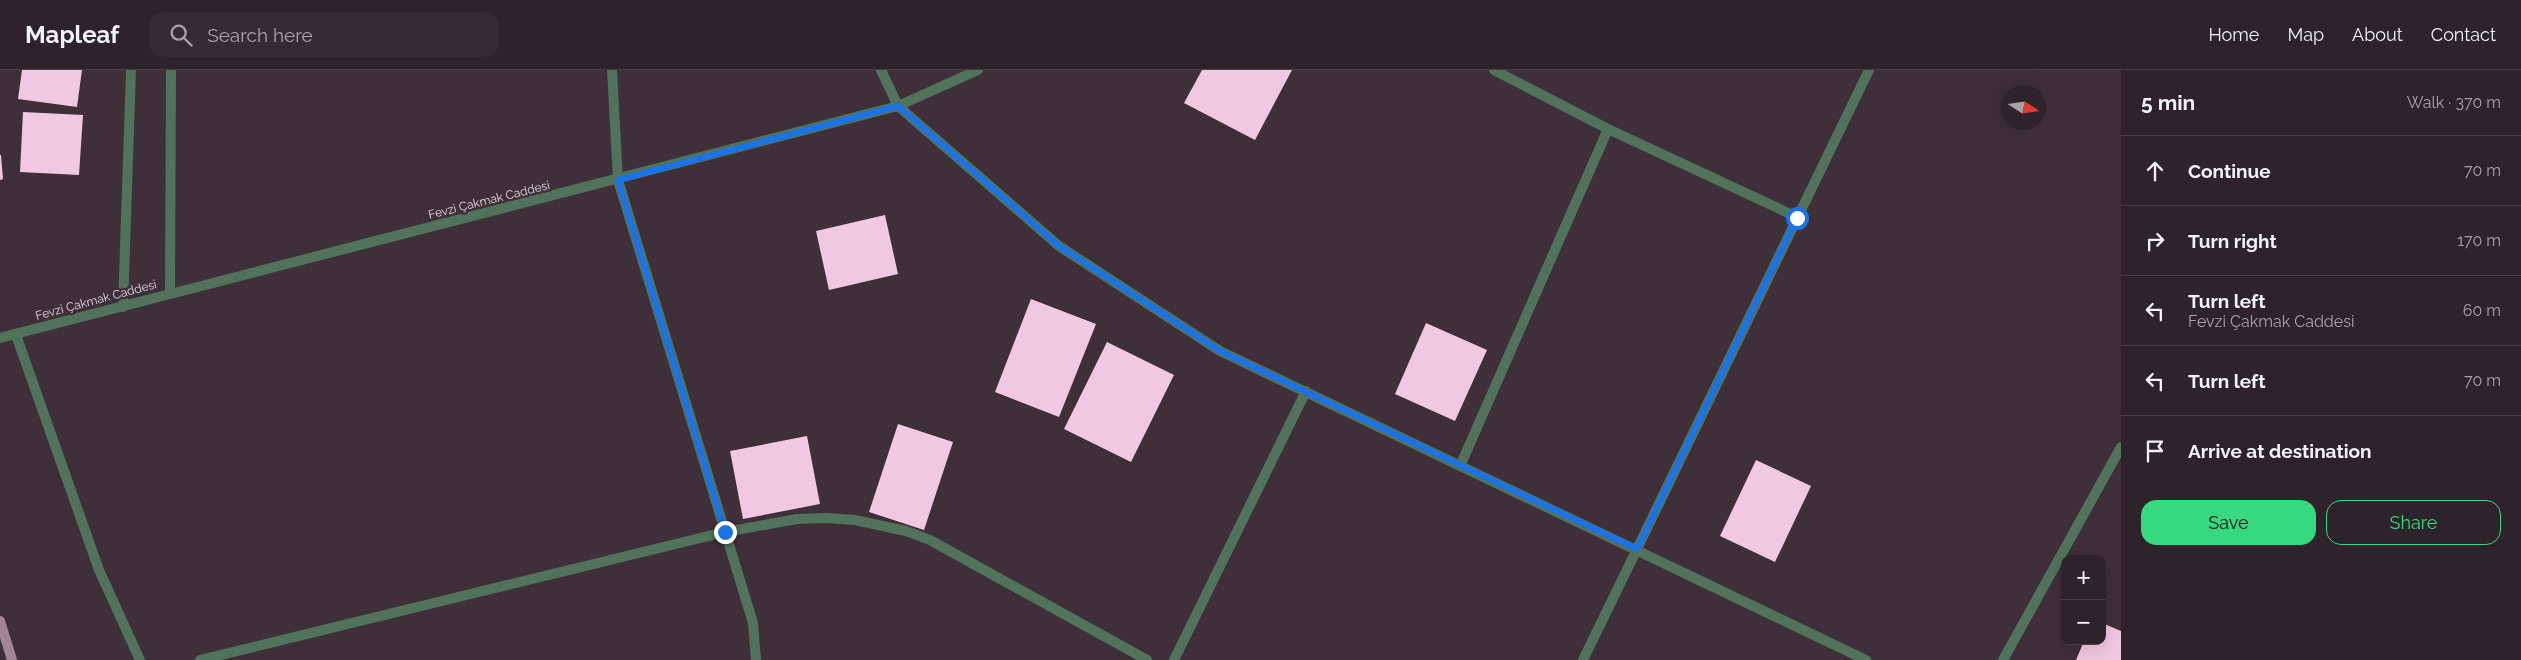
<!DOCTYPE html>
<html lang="en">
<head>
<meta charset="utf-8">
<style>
	:root { --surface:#2e232a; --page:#362b32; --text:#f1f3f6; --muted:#a7a4a8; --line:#494047; --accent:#36d880 }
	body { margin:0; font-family:Raleway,sans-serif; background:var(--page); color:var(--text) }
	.controls { position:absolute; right:15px; bottom:15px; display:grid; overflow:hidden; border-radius:10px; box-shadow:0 5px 20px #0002 }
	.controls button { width:45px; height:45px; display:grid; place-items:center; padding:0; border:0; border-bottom:1px solid var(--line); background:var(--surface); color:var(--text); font:25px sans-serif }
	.compass { position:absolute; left:2001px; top:15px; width:45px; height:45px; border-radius:50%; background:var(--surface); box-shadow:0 5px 20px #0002; rotate:102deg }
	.stop { position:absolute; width:15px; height:15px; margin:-11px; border:4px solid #1a73e8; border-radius:50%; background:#fff }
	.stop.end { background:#1a73e8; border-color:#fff; box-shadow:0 1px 5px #0008 }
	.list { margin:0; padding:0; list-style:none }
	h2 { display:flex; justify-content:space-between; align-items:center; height:65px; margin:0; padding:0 20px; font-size:21px }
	h2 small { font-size:16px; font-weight:400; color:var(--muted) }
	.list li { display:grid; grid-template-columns:32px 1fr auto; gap:15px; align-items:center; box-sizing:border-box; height:70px; padding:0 20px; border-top:1px solid var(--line) }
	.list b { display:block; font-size:19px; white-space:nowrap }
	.list p { margin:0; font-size:16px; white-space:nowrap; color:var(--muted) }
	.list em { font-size:16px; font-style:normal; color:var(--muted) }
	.actions { display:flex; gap:10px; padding:15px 20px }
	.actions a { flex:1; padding:11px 0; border:1px solid var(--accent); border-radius:15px; text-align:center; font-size:18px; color:var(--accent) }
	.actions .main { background:var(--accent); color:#111 }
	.icon { flex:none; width:28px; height:28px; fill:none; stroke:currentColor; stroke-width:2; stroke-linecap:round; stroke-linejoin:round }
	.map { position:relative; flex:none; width:2121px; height:590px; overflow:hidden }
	header { display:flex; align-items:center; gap:30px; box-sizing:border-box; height:70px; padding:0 25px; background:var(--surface); border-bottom:1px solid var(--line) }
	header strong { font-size:24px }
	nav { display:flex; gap:28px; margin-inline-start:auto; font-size:18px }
	.search { width:350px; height:45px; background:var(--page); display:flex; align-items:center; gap:12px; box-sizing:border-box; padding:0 18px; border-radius:15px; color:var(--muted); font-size:19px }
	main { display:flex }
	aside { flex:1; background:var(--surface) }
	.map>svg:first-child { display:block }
</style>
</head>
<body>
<header>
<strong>Mapleaf</strong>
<div class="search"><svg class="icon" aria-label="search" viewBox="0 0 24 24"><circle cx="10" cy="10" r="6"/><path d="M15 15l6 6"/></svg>Search here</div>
<nav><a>Home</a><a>Map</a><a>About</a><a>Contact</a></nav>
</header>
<main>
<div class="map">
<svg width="2121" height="590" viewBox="0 0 2121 590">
	<rect width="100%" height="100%" fill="#3e2f38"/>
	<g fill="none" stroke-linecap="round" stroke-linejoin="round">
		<path stroke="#a28698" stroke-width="10" d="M0 551 12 590"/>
	</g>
	<path fill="#f1c8e1" d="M22 0H82L77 37 18 29Z
		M1202 0H1292L1255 70 1184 33Z
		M23 42 83 45 79 105 20 102Z
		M0 85H1L3 109 0 110Z
		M885 145 898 204 829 220 816 161Z
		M1031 229 1096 254 1059 347 995 322Z
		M1426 253 1487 280 1455 351 1395 324Z
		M1107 272 1174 305 1131 392 1064 359Z
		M898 354 953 372 924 460 869 442Z
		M807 366 820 434 743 449 730 381Z
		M1756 390 1811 416 1775 492 1720 466Z
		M2102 553 2121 561V590H2076L2084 571H2102Z"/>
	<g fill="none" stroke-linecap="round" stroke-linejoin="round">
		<path stroke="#51735c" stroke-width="10" d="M1494 0 1608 59 1797 147
			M16 265 99 500 140 590
			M1461 394 1608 59
			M1637 479 1869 0
			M200 590 725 462 797 449 826 448 855 450 906 461 930 470 1147 590"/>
		<path stroke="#51735c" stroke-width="10" d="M612 0 618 110 753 553 756 590
			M881 0 898 36 1059 176 1220 281 1866 590
			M170 223 171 0
			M123 237 131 0
			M1174 590 1306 321
			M1583 590 1637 479
			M2003 590 2121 377"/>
		<path stroke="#51735c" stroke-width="10" d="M0 268 898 36 978 0"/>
	</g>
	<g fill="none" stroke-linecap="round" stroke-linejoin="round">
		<path stroke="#1a73e8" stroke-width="6" d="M725 462 618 110 898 36 1059 176 1220 281 1637 479 1797 148"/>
	</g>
	<g text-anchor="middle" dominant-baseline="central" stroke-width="5" stroke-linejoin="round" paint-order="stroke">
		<g font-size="12" fill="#e0d6dc" stroke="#3e2f38">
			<text transform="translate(489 130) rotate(-14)">Fevzi Çakmak Caddesi</text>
			<text transform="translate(96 230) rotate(-15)">Fevzi Çakmak Caddesi</text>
		</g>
	</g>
</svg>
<div class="controls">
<button>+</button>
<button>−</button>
</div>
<svg class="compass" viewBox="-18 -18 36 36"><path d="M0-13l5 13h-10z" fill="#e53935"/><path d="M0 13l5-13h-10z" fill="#a7a4a8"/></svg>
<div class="stop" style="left:1797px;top:148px"></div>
<div class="stop end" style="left:725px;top:462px"></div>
</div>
<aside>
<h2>5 min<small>Walk · 370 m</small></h2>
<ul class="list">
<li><svg class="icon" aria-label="ahead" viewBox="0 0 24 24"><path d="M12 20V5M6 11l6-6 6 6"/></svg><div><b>Continue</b></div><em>70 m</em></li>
<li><svg class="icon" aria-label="right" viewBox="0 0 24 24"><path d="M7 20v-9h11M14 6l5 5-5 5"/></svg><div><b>Turn right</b></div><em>170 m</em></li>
<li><svg class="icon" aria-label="left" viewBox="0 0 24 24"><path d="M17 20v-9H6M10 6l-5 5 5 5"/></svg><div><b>Turn left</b><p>Fevzi Çakmak Caddesi</p></div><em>60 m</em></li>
<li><svg class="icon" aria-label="left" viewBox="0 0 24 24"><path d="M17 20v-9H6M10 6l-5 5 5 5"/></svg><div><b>Turn left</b></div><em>70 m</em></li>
<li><svg class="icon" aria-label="arrive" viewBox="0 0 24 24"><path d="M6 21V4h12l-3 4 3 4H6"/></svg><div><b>Arrive at destination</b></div></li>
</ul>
<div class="actions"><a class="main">Save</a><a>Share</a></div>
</aside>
</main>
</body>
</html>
